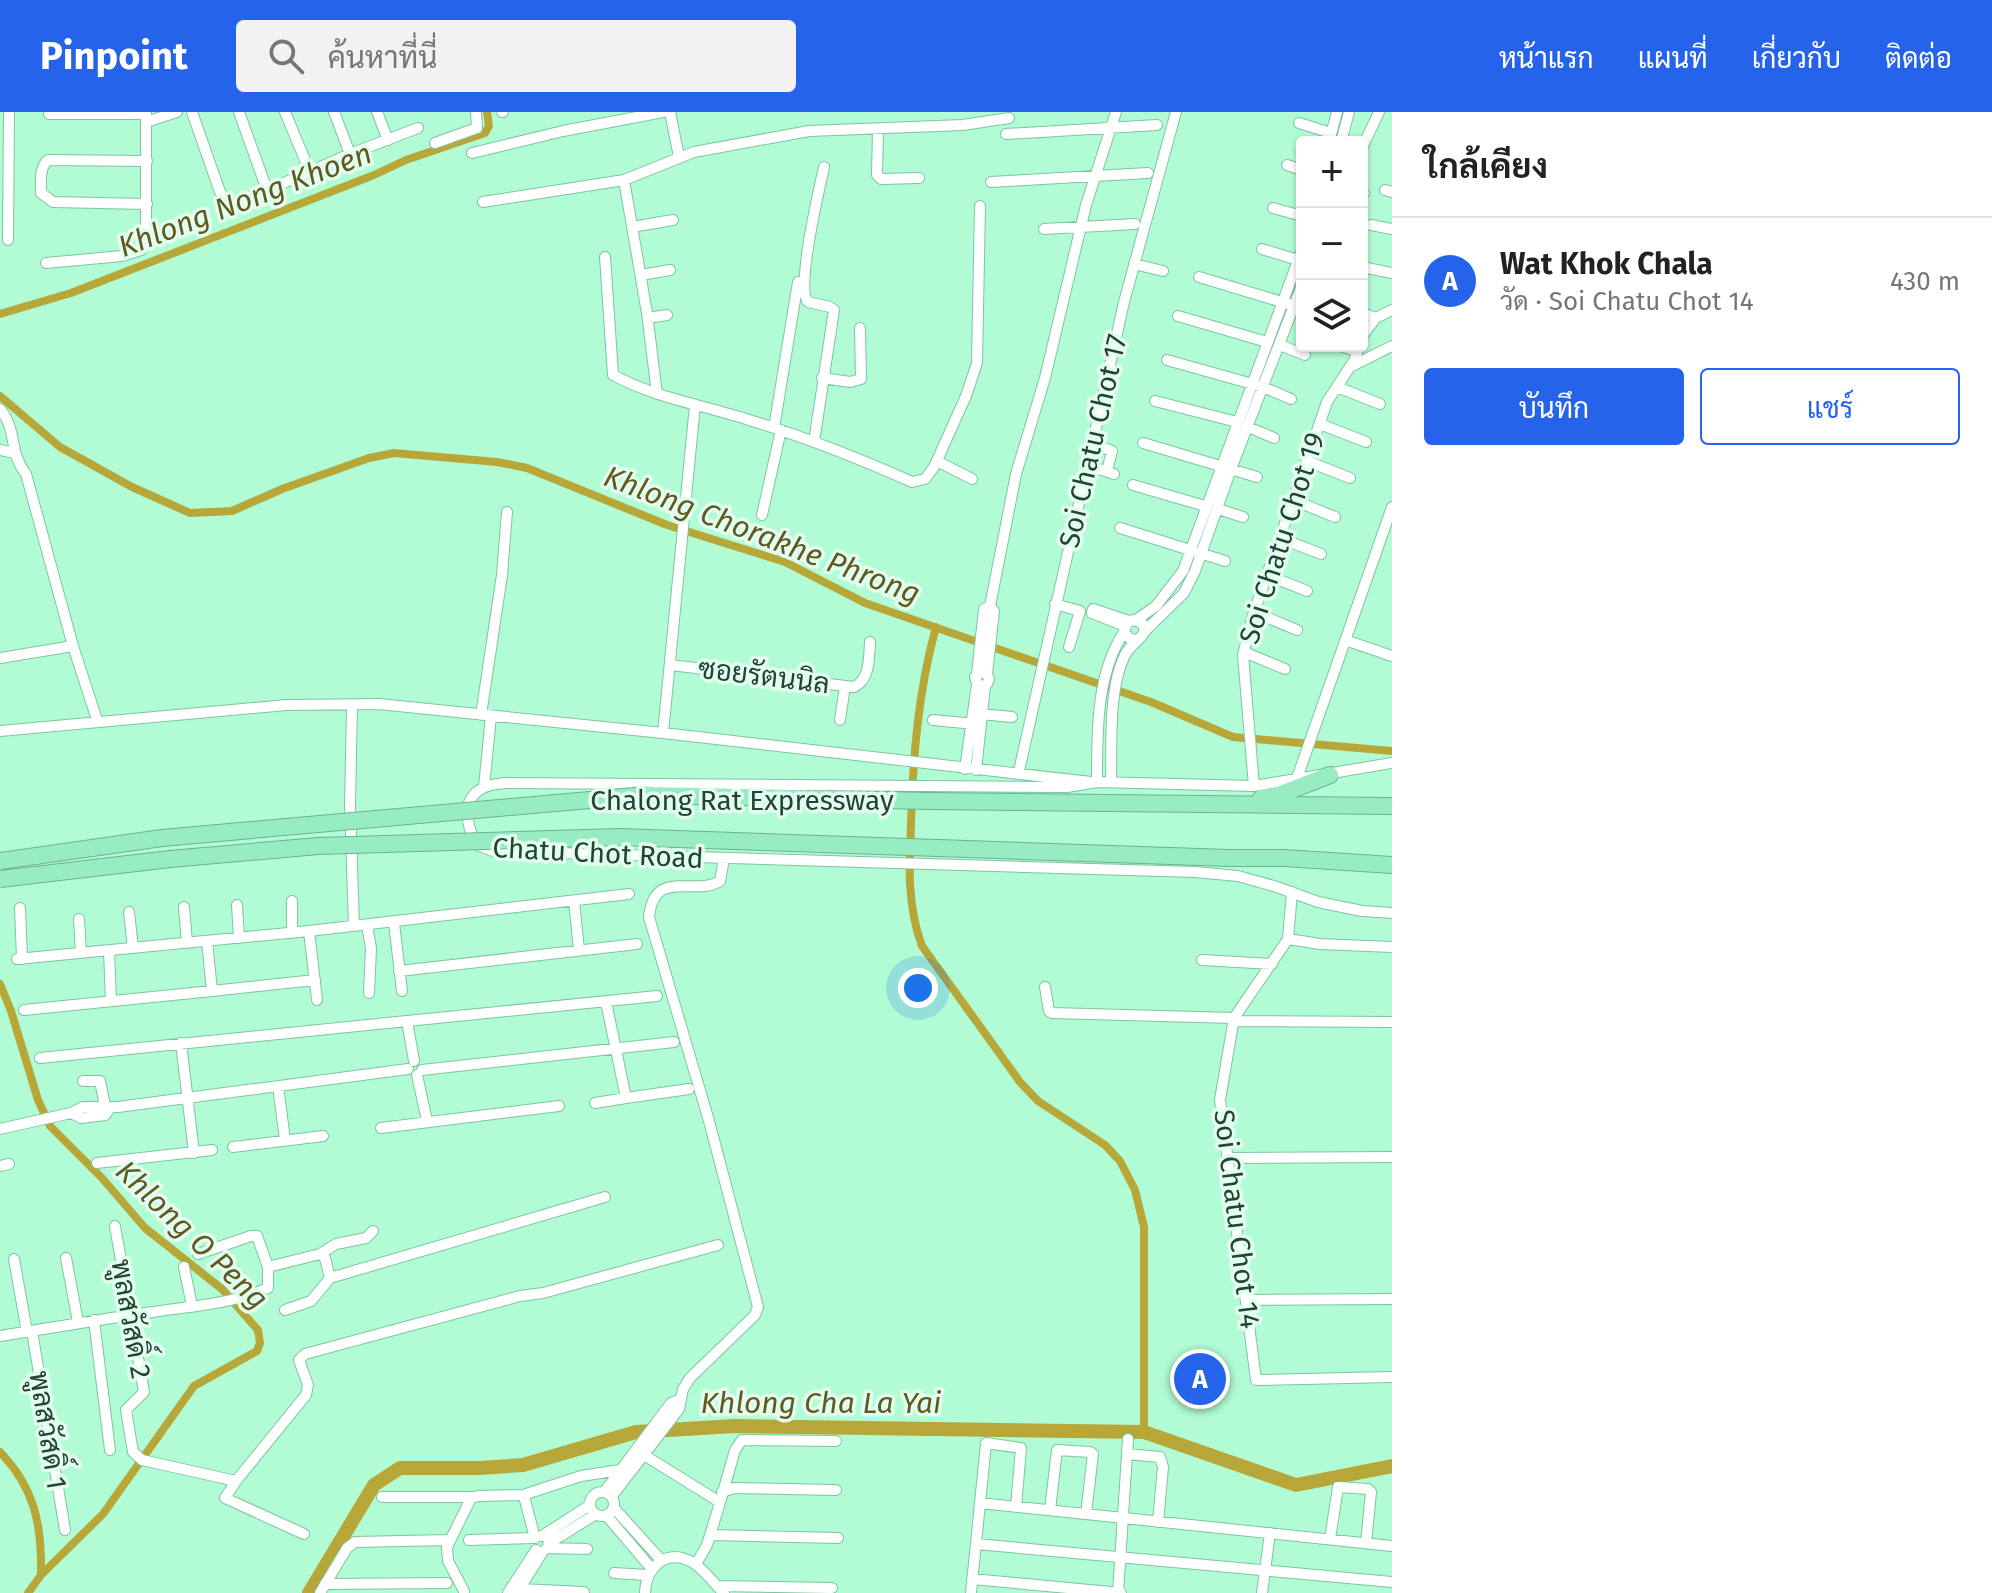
<!DOCTYPE html>
<html lang="th">
<head>
<meta charset="utf-8">
<style>
	:root { --surface:#fff; --page:#f2f2f2; --text:#222; --muted:#767676; --line:#e0e0e0; --accent:#2563eb }
	body { margin:0; font-family:"Fira Sans",Sarabun,sans-serif; background:var(--page); color:var(--text) }
	.controls { position:absolute; right:24px; top:24px; display:grid; overflow:hidden; border-radius:8px; box-shadow:0 2px 6px #0004 }
	.controls button { width:72px; height:72px; display:grid; place-items:center; padding:0; border:0; border-bottom:2px solid var(--line); background:var(--surface); color:var(--text); font:40px sans-serif }
	.you { position:absolute; left:918px; top:876px; width:28px; height:28px; margin:-20px; border:6px solid #fff; border-radius:50%; background:#1a73e8; box-shadow:0 0 0 12px #1a73e833 }
	.badge { display:grid; place-items:center; width:52px; height:52px; border-radius:50%; background:var(--accent); color:#fff; font-size:26px; font-weight:700 }
	.pin { position:absolute; translate:-50% -50%; border:4px solid #fff; box-shadow:0 2px 8px #0006 }
	.list { margin:0; padding:0; list-style:none }
	h2 { display:flex; justify-content:space-between; align-items:center; height:104px; margin:0; padding:0 32px; font-size:34px }
	h2 small { font-size:26px; font-weight:400; color:var(--muted) }
	.list li { display:grid; grid-template-columns:52px 1fr auto; gap:24px; align-items:center; box-sizing:border-box; height:128px; padding:0 32px; border-top:2px solid var(--line) }
	.list b { display:block; font-size:30px; white-space:nowrap }
	.list p { margin:0; font-size:26px; white-space:nowrap; color:var(--muted) }
	.list em { font-size:26px; font-style:normal; color:var(--muted) }
	.actions { display:flex; gap:16px; padding:24px 32px }
	.actions a { flex:1; padding:18px 0; border:2px solid var(--accent); border-radius:8px; text-align:center; font-size:28px; color:var(--accent) }
	.actions .main { background:var(--accent); color:#fff }
	.icon { flex:none; width:44px; height:44px; fill:none; stroke:currentColor; stroke-width:2; stroke-linecap:round; stroke-linejoin:round }
	.map { position:relative; flex:none; width:1392px; height:1481px; overflow:hidden }
	header { display:flex; align-items:center; gap:48px; box-sizing:border-box; height:112px; padding:0 40px; background:var(--accent); color:#fff }
	header strong { font-size:38px }
	nav { display:flex; gap:44px; margin-inline-start:auto; font-size:28px }
	.search { width:560px; height:72px; background:var(--page); display:flex; align-items:center; gap:20px; box-sizing:border-box; padding:0 28px; border-radius:8px; color:var(--muted); font-size:30px }
	main { display:flex }
	aside { flex:1; background:var(--surface) }
	.map>svg:first-child { display:block }
</style>
</head>
<body>
<header>
<strong>Pinpoint</strong>
<div class="search"><svg class="icon" aria-label="search" viewBox="0 0 24 24"><circle cx="10" cy="10" r="6"/><path d="M15 15l6 6"/></svg>ค้นหาที่นี่</div>
<nav><a>หน้าแรก</a><a>แผนที่</a><a>เกี่ยวกับ</a><a>ติดต่อ</a></nav>
</header>
<main>
<div class="map">
<svg width="1392" height="1481" viewBox="0 0 1392 1481">
	<rect width="100%" height="100%" fill="#b2fcd5"/>
	<g fill="none" stroke-linecap="round" stroke-linejoin="round">
		<path stroke="#b7a739" stroke-width="8" d="M0 202 71 181 374 63 406 48 485 21 489 14 487 0
			M0 284 60 335 132 375 190 401 232 399 282 377 369 346 394 341 497 350 527 356 667 413 785 450 865 491 1151 590 1233 625 1392 639
			M936 515C918 580 913 645 911 712 909 753 907 794 922 834L1020 970 1038 989 1105 1033 1120 1049 1135 1078 1144 1115V1320
			M0 872 11 899 38 988 50 1014 102 1066 145 1116 222 1177 258 1218 260 1231 257 1239 194 1274 103 1402 41 1463 28 1481
			M0 1340C35 1376 42 1414 41 1463"/>
		<path stroke="#b7a739" stroke-width="14" d="M309 1481 374 1373 400 1356H480L523 1353 636 1320 734 1314 1144 1320 1296 1373 1392 1354"/>
		<g stroke="#7dc5a1" stroke-width="12">
			<path id="minor" d="M192 0 220 80 228 90 235 92 350 42 418 16
				M239 0 267 78
				M285 0 310 60
				M334 0 350 42
				M377 0 388 28
				M502 0H503
				M670 0 679 45
				M49 2H146
				M146 10 177 0
				M1299 11 1331 21
				M878 17 877 63 881 67 919 66
				M1006 22 1157 13
				M1329 30 1337 0
				M1341 30 1349 0
				M435 31 477 16 476 0
				M1362 36 1379 0
				M472 41 563 19 663 0
				M1287 53 1302 58
				M624 68 647 201 657 282
				M991 70 1148 61
				M1385 78 1392 80
				M1362 80 1364 81
				M483 90 624 68 694 40 809 19 963 13 1009 6
				M147 92 53 90 41 81C41 70 39 56 48 48L147 49
				M1273 96 1302 104
				M1371 113 1392 117
				M632 115 673 108
				M1044 117 1135 112
				M8 128 9 0
				M1262 137 1298 148
				M605 145 613 263C656 286 703 293 749 308 805 325 858 346 912 370L925 367 934 355 966 284 977 251 980 94
				M46 151 122 144 141 138 146 128V0
				M1134 152 1163 159
				M1362 155 1392 161
				M641 163 670 158
				M1199 165 1302 196
				M1362 201 1376 206
				M1178 204 1267 230
				M648 206 667 203
				M1362 224 1376 206 1392 198
				M1280 233 1305 243
				M1340 234 1357 239
				M1167 248 1263 275 1291 287
				M1352 254 1392 234
				M822 266 850 270 861 267 860 216
				M1337 275 1380 292
				M1155 289 1237 310
				M0 297C18 319 8 339 26 362L73 534 97 608
				M1320 312 1366 330
				M1248 315 1274 326
				M774 316 798 170
				M814 330 834 198 830 195 808 190C796 175 819 78 824 55
				M1143 331 1257 365
				M1093 332 1112 339 1107 359
				M0 338 14 341
				M937 349 972 367
				M1307 349 1350 366
				M1087 353 1114 362
				M1133 373 1205 394
				M1293 388 1335 405
				M1218 397 1243 405
				M762 403 781 318
				M1120 416 1225 449
				M1280 426 1321 442
				M1267 463 1307 479
				M1055 492 1080 499 1069 535
				M1254 500 1297 518
				M1136 508 1156 494 1183 459 1302 138
				M1125 514 1092 501 1093 497 1129 509
				M1145 519 1184 481 1195 459 1231 357 1302 173
				M1345 528 1392 544
				M1244 540 1285 557
				M0 546 73 534
				M671 553 854 575C870 568 869 546 870 530
				M977 562 984 497 990 494 1016 362 1045 266 1086 93 1116 0
				M987 562 994 499 990 494
				M352 593 350 694 354 814
				M981 602 1012 605
				M481 603 502 463 507 400
				M840 608 845 574
				M933 608 975 612
				M0 619 286 593 379 592 663 621 1091 670
				M663 621 695 293
				M1392 651 1254 674 1097 670 1067 675 505 671C499 672 490 672 485 675 459 686 467 715 477 733L493 739 1195 760 1238 764 1277 775 1318 790 1362 799 1392 801
				M965 657 977 572 975 565 982 560 987 562 989 567 987 572 982 574 977 572
				M976 658 985 574
				M1019 659 1124 190 1176 0
				M1297 666 1392 395
				M1097 670C1097 620 1096 562 1124 520
				M1111 670C1112 632 1108 577 1125 543 1130 533 1140 529 1145 519L1142 511 1133 508 1127 511 1124 520 1130 527 1136 528
				M1254 674 1243 543 1252 506 1327 290 1355 247 1359 234
				M484 675 491 604
				M1292 780 1288 827 1234 906 1220 988 1256 1268 1392 1265
				M292 789V821
				M574 789 579 838
				M237 793 239 826
				M184 795 187 831
				M20 796 22 847
				M129 800 133 836
				M79 807 81 841
				M394 811 402 879
				M367 813 371 836 369 881
				M1288 827 1320 832 1392 835
				M207 829 212 879 315 868
				M109 839 111 889
				M17 847 309 819
				M1202 848 1272 852
				M399 859 637 832
				M1045 875 1049 899 1052 901 1234 906
				M317 888 309 819 629 782
				M24 898 212 879
				M407 909 657 884
				M1234 909 1392 910
				M181 931 194 1041
				M40 946 407 909 414 949
				M422 958 674 930
				M417 963 427 1009
				M83 969H100L105 994
				M278 974 285 1028
				M626 986 689 977
				M595 991 626 986 606 890
				M71 1001 81 1006 105 1003 110 996
				M381 1016 559 994
				M0 1017 71 1001 83 995H118L408 957
				M233 1035 323 1024
				M1228 1046 1392 1045
				M97 1051 212 1038
				M0 1054 9 1052
				M115 1114 144 1280 126 1298 133 1340 142 1348 236 1369 306 1283 308 1273 299 1248 305 1242 520 1184 543 1181 718 1133
				M320 1142 325 1146 330 1166
				M66 1146 78 1210
				M14 1147 27 1220
				M184 1155 192 1194
				M268 1155 320 1142 336 1132 366 1126 373 1119
				M1247 1188 1392 1187
				M285 1198 311 1189 330 1166 605 1085
				M94 1208 110 1338
				M32 1219 65 1418
				M0 1224C51 1216 102 1207 153 1200 192 1194 232 1192 268 1176V1155L257 1124H251L198 1142
				M1127 1342 1160 1345 1163 1355 1158 1410
				M644 1343 718 1389 719 1394 707 1433 696 1452
				M236 1369 225 1386 304 1422
				M605 1379 671 1291 680 1287
				M590 1392a12 12 0 1 1 24 0a12 12 0 1 1-24 0Z
				M722 1380 734 1376 836 1378
				M612 1384 679 1297 683 1277 690 1266 755 1203 758 1195 709 1009 649 805C654 755 695 785 720 769L724 747
				M382 1385H474
				M980 1391 1392 1434
				M719 1394 735 1338 742 1328 836 1329
				M614 1396 661 1448
				M1050 1398 1057 1338 1090 1340 1093 1342 1086 1402
				M606 1403 651 1456
				M711 1423 838 1426
				M542 1424 590 1393
				M1330 1427 1338 1375 1368 1377 1371 1380 1366 1431
				M469 1428 535 1426 525 1388
				M548 1432 596 1402
				M976 1432 1392 1470
				M547 1436 587 1437
				M614 1461 647 1463
				M972 1467 1121 1481
				M325 1472 447 1471
				M513 1473 520 1477 584 1480
				M717 1474 832 1476
				M464 1479 448 1449 447 1435 471 1386 478 1384 523 1383 581 1364 620 1358
				M320 1481 347 1436 355 1430 450 1428
				M508 1481 536 1438
				M517 1481 543 1439
				M645 1481C646 1455 666 1436 692 1450 704 1457 714 1472 724 1481
				M971 1481 986 1331 1021 1336 1016 1395
				M1118 1481 1128 1327
				M1262 1481 1270 1421"/>
		</g>
		<g stroke="#6fb190" stroke-width="18">
			<path id="highway" d="M646 683 930 689 1392 694
				M1261 686 1281 682 1330 663
				M1229 746H1284L1392 753"/>
		</g>
		<use href="#minor" stroke="#fff" stroke-width="10"/>
		<use href="#highway" stroke="#97ecc1" stroke-width="16"/>
		<g stroke="#6fb190" stroke-width="18" stroke-linecap="butt">
			<path id="highway-bridge" d="M0 749 162 726 646 683
				M0 767 170 747 318 734 619 725 1229 746"/>
		</g>
		<use href="#highway-bridge" stroke="#97ecc1" stroke-width="16"/>
	</g>
	<g text-anchor="middle" dominant-baseline="central" stroke-width="7" stroke-linejoin="round" paint-order="stroke">
		<g font-size="28" fill="#254334" stroke="#e2feee">
			<text transform="translate(1093 329) rotate(-77)">Soi Chatu Chot 17</text>
			<text transform="translate(1282 426) rotate(-72)">Soi Chatu Chot 19</text>
			<text transform="translate(764 564) rotate(7)">ซอยรัตนนิล</text>
			<text x="742" y="688">Chalong Rat Expressway</text>
			<text transform="translate(598 741) rotate(3)">Chatu Chot Road</text>
			<text transform="translate(1237 1107) rotate(83)">Soi Chatu Chot 14</text>
			<text transform="translate(131 1207) rotate(80)">พูลสวัสดิ์ 2</text>
			<text transform="translate(48 1318) rotate(81)">พูลสวัสดิ์ 1</text>
		</g>
		<g font-size="30" font-style="italic" fill="#615921" stroke="#e2feee">
			<text transform="translate(245 88) rotate(-21)">Khlong Nong Khoen</text>
			<text transform="translate(762 423) rotate(21)">Khlong Chorakhe Phrong</text>
			<text transform="translate(192 1123) rotate(44)">Khlong O Peng</text>
			<text x="821" y="1291">Khlong Cha La Yai</text>
		</g>
	</g>
</svg>
<div class="controls">
<button>+</button>
<button>−</button>
<button><svg class="icon" aria-label="layers" viewBox="0 0 24 24"><path d="M12 4l9 5-9 5-9-5zM3 14l9 5 9-5"/></svg></button>
</div>
<div class="you"></div>
<div class="pin badge" style="left:1200px;top:1267px">A</div>
</div>
<aside>
<h2>ใกล้เคียง<small></small></h2>
<ul class="list">
<li><span class="badge">A</span><div><b>Wat Khok Chala</b><p>วัด · Soi Chatu Chot 14</p></div><em>430 m</em></li>
</ul>
<div class="actions"><a class="main">บันทึก</a><a>แชร์</a></div>
</aside>
</main>
</body>
</html>
